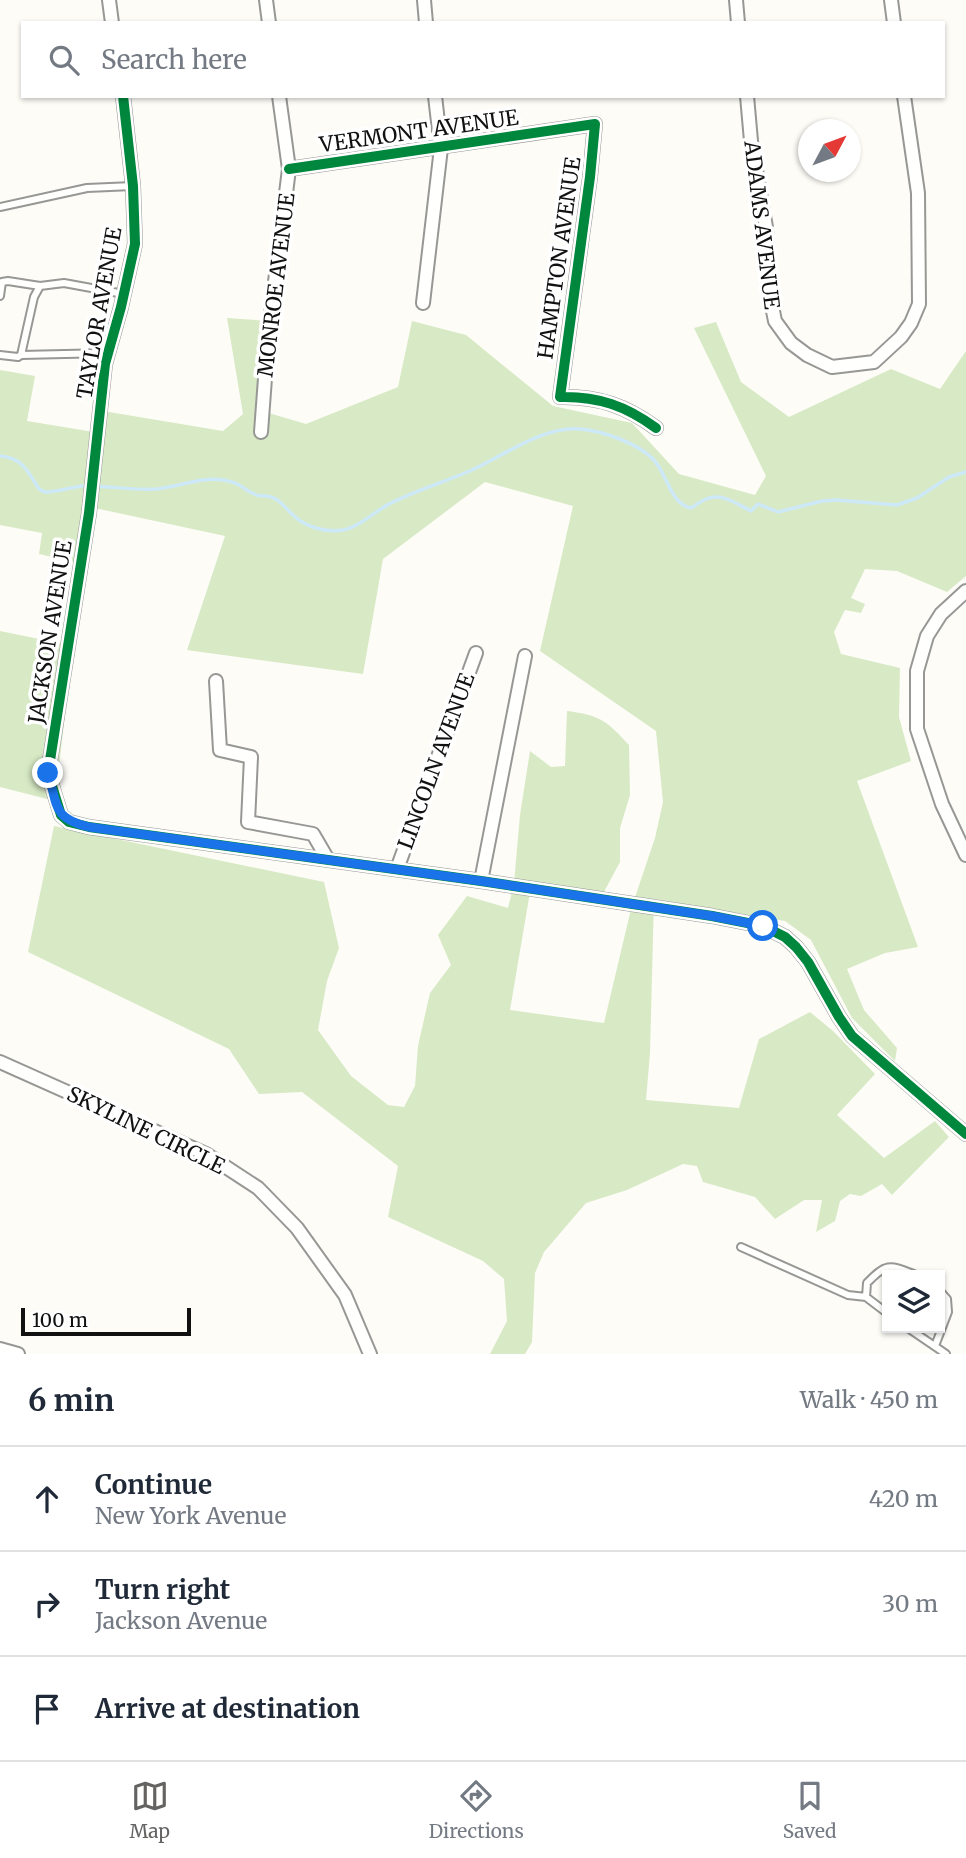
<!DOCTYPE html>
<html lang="en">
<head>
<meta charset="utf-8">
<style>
	:root { --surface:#fff; --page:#f2f2f3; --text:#1f2937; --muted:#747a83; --line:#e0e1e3; --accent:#646362 }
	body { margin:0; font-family:Merriweather,serif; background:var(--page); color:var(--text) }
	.controls { position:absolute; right:21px; bottom:21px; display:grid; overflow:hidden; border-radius:0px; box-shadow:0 2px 5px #0004 }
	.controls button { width:63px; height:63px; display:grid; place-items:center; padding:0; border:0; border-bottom:2px solid var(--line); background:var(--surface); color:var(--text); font:35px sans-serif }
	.compass { position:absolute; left:798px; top:119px; width:63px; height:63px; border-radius:50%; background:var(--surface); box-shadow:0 2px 5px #0004; rotate:49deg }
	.scale { position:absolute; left:21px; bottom:18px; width:170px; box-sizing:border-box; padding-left:7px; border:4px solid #111; border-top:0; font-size:19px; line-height:24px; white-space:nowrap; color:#111; -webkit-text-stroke:5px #fff; paint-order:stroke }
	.stop { position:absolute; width:21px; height:21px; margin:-16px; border:5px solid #1a73e8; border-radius:50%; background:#fff }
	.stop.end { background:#1a73e8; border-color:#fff; box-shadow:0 2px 7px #0008 }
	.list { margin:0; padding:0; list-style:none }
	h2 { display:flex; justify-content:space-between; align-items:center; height:91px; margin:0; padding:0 28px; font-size:30px }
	h2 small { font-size:23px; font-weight:400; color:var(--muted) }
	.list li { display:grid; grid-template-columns:46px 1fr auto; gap:21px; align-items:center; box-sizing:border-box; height:105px; padding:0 28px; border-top:2px solid var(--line) }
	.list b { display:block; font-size:26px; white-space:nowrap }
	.list p { margin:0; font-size:23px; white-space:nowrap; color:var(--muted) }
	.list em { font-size:23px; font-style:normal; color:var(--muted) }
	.icon { flex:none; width:38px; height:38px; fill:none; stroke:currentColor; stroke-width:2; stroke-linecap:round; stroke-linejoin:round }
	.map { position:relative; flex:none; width:966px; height:1354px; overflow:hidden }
	.search { position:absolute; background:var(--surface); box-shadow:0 2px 5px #0004; left:21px; right:21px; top:21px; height:77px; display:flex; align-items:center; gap:18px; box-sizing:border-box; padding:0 24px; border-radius:0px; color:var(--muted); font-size:26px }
	.sheet { height:406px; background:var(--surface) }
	nav { display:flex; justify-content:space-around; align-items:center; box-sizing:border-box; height:98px; border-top:2px solid var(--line); background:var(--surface); font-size:19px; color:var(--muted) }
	nav a { display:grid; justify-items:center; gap:4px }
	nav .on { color:var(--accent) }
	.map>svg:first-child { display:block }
</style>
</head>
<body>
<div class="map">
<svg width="966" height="1354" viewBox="0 0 966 1354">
	<rect width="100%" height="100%" fill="#fdfcf7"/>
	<path fill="#d8eac5" d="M227 318 269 321 262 411 306 424 398 387 412 321 466 335 553 406 632 423 679 474 755 495 766 476 694 328 716 322 741 382 789 417 891 369 940 389 966 351V576L947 592 897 571 865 569 851 598 865 604 861 613 845 610 834 632 841 654 900 668 899 717 911 761 857 781 918 947 885 953 847 969 864 1010 897 1048 895 1061 852 1018 811 940 785 921 654 899 650 1053 646 1100 739 1108 759 1039 810 1012 833 1031 875 1074 837 1115 884 1158 935 1121 949 1137 892 1195 882 1184 861 1196 850 1194 840 1201 835 1221 816 1232 822 1200H804L775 1219 755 1197 703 1182 697 1166 683 1164 627 1190 586 1203 544 1252 535 1273 532 1342 525 1354H490L507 1321 504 1279 483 1261 388 1217 398 1166 302 1092 259 1094 229 1049 28 952 54 826 324 882 339 948 327 981 318 1030 351 1076 388 1105 404 1107 415 1086 418 1046 430 993 451 965 438 935 467 896 508 908 514 883 520 815 530 751 551 767 565 766 567 711C600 715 607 721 629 745L630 795 620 828V862L598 903 530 892 510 1010 604 1023 631 909 655 838 663 802 656 731 540 651 573 506 485 482 383 559 363 674 187 650 225 536 90 507 78 563 39 554 42 533 0 525V370L35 376 27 421 100 433 103 411 223 431 243 414Z
		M0 631 73 646 55 801 0 787Z"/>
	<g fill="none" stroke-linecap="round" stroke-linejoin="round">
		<path stroke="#cde8f7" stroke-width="3.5" d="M0 456C33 458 32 492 46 492 58 492 71 487 83 486 107 485 132 491 157 489 184 486 208 473 235 483 242 486 247 491 254 494 260 497 268 495 274 498 282 502 287 510 294 516 306 527 326 533 343 530 359 527 374 512 389 504 416 490 445 482 472 470 505 455 543 426 580 429 603 431 637 443 653 459 667 473 670 504 691 508 696 505 701 501 706 499 723 492 738 505 751 511L758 504 778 512 822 501 836 500 897 505 917 498 949 477 966 472"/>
		<g stroke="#979795" stroke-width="10">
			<path id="service" d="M0 207 87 188 133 186
				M0 296 2 282 8 281 40 286 64 283 124 294
				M0 355 18 357 21 355 34 297 40 286
				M21 355 109 353
				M741 1247 848 1295 866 1297
				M887 1313 866 1297 867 1283C887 1262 890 1265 916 1275
				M908 1328 946 1354
				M935 1346 948 1312 947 1299 940 1291"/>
		</g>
		<g stroke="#979795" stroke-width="16">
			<path id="minor" d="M109 0 112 23
				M266 0 269 23
				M424 0 426 23
				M736 0 738 23
				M891 0 894 23
				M123 96 133 186 135 244 121 307 105 364 89 513 48 773 61 815 69 822 89 827 481 881 712 916 763 926 785 937 796 947 808 962 839 1017 852 1036 966 1134
				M747 96 751 141 766 227 769 291 775 321 791 343 807 355 832 367 874 362 901 337 911 323 919 304 918 193 904 96
				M289 169 595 124 590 177 560 397C598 396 626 406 656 428
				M423 303 441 148 435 96
				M261 432 268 338 289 169 279 96
				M966 591 941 614 927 636 917 671V729L942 804 966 855
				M216 681 220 750 251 757 248 822 313 834 327 858
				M397 869 476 653
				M481 881 525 656
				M0 1062 206 1154 258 1188 297 1228 345 1295 370 1354
				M0 1349 18 1354"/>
		</g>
		<use href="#service" stroke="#fffffe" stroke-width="6"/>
		<use href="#minor" stroke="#fffffe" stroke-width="12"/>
		<g stroke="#fff" stroke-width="15">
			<path id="cycleway" d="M123 96 133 186 135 244 121 307 105 364 89 513 48 773 61 815 69 822 89 827 481 881 712 916 763 926 785 937 796 947 808 962 839 1017 852 1036 966 1134
				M289 169 595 124 590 177 560 397C598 396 626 406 656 428"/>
		</g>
		<use href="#cycleway" stroke="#00873e" stroke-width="10"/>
	</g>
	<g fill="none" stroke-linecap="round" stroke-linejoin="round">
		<path stroke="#1a73e8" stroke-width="9" d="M48 773C58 806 52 818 89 827L481 881 712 916 763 926"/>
	</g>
	<g text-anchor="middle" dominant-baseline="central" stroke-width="7" stroke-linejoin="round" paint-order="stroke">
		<g font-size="21" fill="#111" stroke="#fff">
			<text transform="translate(419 131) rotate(-8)">VERMONT AVENUE</text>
			<text transform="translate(762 225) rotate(83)">ADAMS AVENUE</text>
			<text transform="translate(559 258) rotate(-82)">HAMPTON AVENUE</text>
			<text transform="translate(276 285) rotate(-83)">MONROE AVENUE</text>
			<text transform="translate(99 313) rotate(-80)">TAYLOR AVENUE</text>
			<text transform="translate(50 632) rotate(-81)">JACKSON AVENUE</text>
			<text transform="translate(436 761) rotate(-70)">LINCOLN AVENUE</text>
			<text transform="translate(146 1130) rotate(26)">SKYLINE CIRCLE</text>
		</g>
	</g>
</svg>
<div class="controls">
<button><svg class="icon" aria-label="layers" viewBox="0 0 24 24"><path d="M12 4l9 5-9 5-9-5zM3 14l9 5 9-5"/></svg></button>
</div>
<svg class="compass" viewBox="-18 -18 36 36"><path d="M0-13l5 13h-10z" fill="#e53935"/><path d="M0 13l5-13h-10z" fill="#747a83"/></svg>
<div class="scale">100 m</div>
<div class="stop" style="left:763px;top:926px"></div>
<div class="stop end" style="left:48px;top:773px"></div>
<div class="search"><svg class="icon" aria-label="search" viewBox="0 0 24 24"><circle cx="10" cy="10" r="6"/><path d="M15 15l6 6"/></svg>Search here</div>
</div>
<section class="sheet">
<h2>6 min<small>Walk · 450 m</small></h2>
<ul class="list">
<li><svg class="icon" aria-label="ahead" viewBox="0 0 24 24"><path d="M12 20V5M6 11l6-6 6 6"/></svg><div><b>Continue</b><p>New York Avenue</p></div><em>420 m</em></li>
<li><svg class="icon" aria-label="right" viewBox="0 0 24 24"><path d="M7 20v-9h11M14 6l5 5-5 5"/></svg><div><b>Turn right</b><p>Jackson Avenue</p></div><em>30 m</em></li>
<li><svg class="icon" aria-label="arrive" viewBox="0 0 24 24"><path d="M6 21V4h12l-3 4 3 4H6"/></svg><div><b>Arrive at destination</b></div></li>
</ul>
</section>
<nav>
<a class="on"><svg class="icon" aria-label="map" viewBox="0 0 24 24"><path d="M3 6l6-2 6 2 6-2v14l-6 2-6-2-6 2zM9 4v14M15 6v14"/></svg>Map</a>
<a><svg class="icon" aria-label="directions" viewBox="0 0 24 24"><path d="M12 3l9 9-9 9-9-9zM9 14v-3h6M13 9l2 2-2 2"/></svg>Directions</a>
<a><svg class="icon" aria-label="saved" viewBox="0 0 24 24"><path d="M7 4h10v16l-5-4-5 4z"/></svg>Saved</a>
</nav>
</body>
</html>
